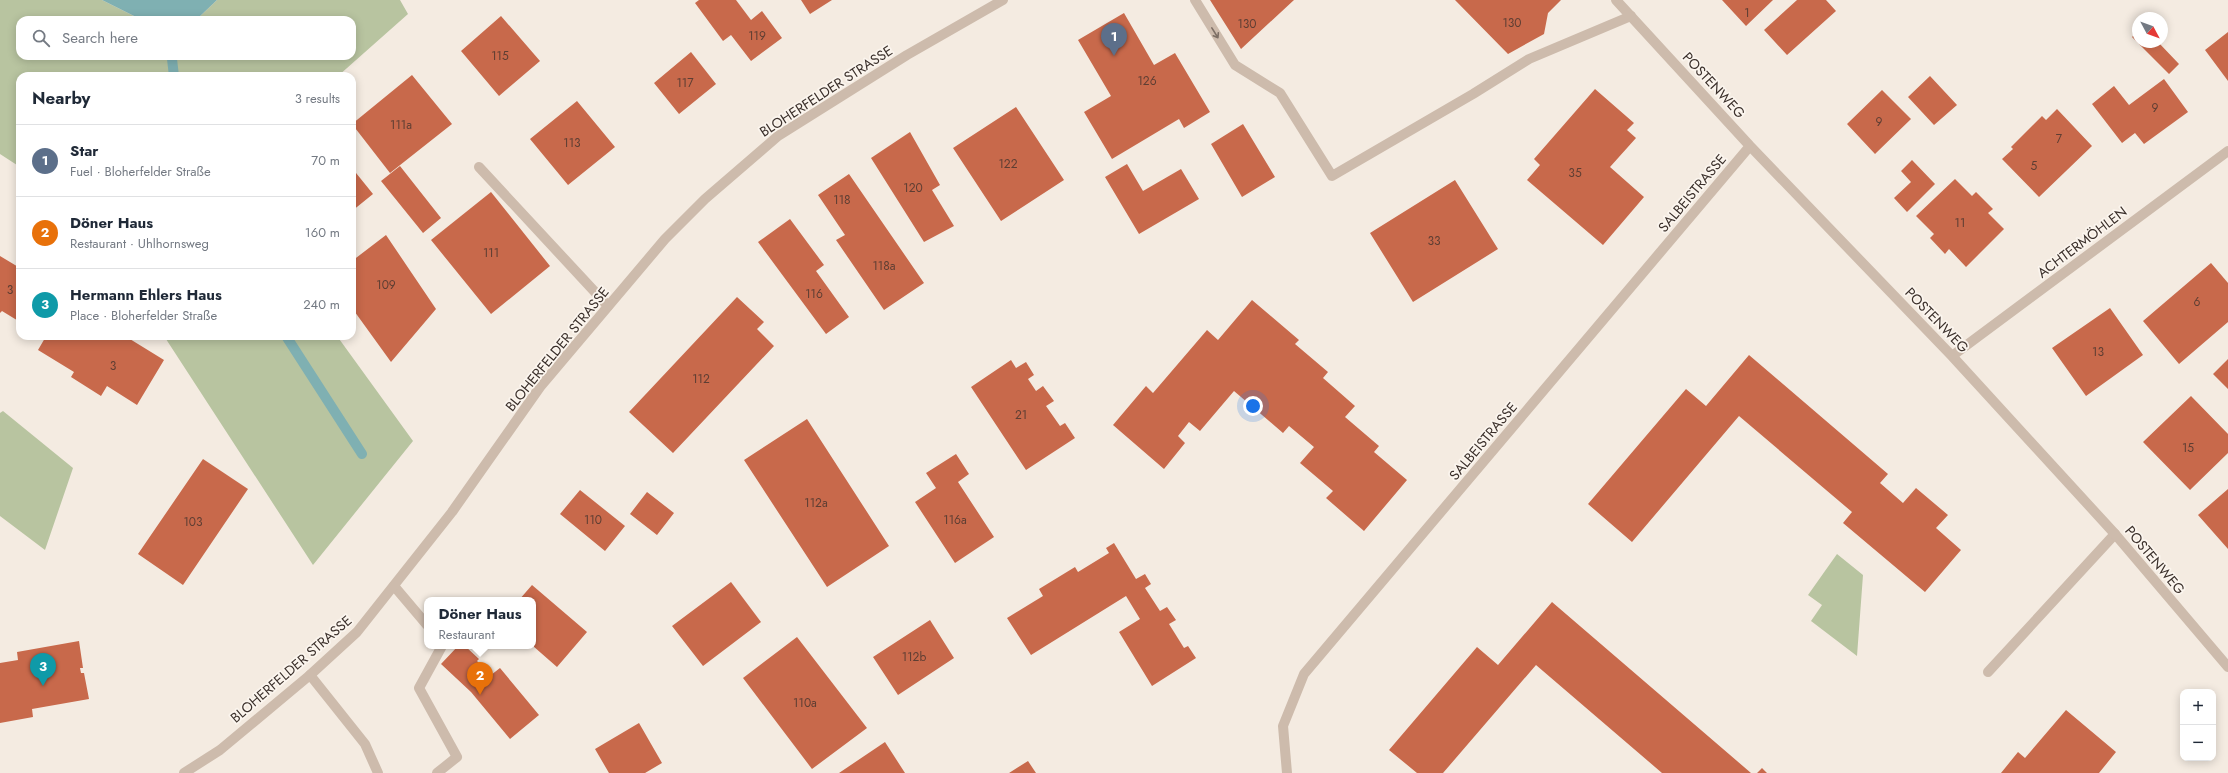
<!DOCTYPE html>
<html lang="en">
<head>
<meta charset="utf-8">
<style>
	:root { --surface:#fff; --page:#f6f6f7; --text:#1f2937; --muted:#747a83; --line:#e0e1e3; --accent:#1f5a5e }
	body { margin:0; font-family:Jost,sans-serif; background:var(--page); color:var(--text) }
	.controls { position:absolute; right:12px; bottom:12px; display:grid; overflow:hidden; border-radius:8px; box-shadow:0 2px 10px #0003 }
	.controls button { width:36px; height:36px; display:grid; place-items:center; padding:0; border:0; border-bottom:1px solid var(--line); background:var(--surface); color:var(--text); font:20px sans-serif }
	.compass { position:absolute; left:2132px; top:12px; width:36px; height:36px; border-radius:50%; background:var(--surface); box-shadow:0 2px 10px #0003; rotate:131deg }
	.you { position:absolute; left:1253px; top:406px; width:14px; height:14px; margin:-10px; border:3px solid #fff; border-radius:50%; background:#1a73e8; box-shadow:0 0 0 6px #1a73e833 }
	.badge { display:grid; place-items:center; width:26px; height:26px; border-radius:50%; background:var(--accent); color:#fff; font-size:13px; font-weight:700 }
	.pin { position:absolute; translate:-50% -33px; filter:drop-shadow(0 1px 2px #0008) }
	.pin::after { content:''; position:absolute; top:21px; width:14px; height:12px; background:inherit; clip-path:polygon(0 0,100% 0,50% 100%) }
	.popup { position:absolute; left:424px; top:597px; width:112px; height:52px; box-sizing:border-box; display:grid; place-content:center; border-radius:8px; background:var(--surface); filter:drop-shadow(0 1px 3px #0005); font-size:13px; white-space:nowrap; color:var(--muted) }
	.popup b { font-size:15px; color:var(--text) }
	.popup::after { content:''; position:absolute; left:50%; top:100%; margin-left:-8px; border:8px solid transparent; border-top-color:var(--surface) }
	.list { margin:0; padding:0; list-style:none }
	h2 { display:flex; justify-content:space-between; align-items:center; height:52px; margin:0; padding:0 16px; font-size:17px }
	h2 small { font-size:13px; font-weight:400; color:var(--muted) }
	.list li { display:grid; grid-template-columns:26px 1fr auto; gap:12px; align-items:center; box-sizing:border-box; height:72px; padding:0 16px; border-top:1px solid var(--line) }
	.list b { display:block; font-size:15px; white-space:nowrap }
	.list p { margin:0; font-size:13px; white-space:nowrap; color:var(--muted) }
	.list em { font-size:13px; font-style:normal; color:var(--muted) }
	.icon { flex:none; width:22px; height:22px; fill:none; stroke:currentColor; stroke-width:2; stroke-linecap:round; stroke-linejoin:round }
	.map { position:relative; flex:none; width:2228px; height:773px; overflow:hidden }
	.search { position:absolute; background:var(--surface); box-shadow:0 2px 10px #0003; left:16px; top:16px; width:340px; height:44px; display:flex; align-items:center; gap:10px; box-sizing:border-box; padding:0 14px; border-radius:12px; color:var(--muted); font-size:15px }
	.panel { position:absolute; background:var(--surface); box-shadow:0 2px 10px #0003; left:16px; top:72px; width:340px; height:268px; border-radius:12px }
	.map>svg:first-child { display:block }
</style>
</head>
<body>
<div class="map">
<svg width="2228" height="773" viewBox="0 0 2228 773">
	<rect width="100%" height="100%" fill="#f4ebe1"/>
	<path fill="#b8c4a0" d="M0 0H102L142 20H20V56H171L172 59 174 56H352V20H196L217 0H400L408 14 338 76H20V167L0 154Z
		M164 336H337L413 441 313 565Z
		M3 411 73 468 45 550 0 516V413Z
		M1837 554 1863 575 1857 656 1811 621 1822 605 1808 595Z"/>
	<path fill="#7fb0b2" d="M102 0H217L196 20H142Z"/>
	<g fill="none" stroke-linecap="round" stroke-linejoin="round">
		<path stroke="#7fb0b2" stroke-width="10" d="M172 59 174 76
			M286 336 362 454"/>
	</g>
	<path fill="#c8694b" d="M699 0H736L751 20 762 11 782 38 751 61 731 35 723 41 695 3Z
		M801 0H832L810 14Z
		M1210 0H1294L1241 49Z
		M1455 0H1561L1548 13 1544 34 1508 54Z
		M1722 0H1773L1746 26Z
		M1797 0H1826L1836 11 1787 55 1764 30Z
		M1124 13 1154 65 1175 53 1210 112 1184 128 1179 119 1112 159 1084 112 1111 96 1078 40Z
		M501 16 540 61 499 96 461 51Z
		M2138 31V42H2158L2179 64 2169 74 2132 37Z
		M2228 32V81L2205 50Z
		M691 52 716 84 679 114 654 83Z
		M412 75 452 124 390 173 352 124Z
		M1930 76 1957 105 1934 125 1908 97Z
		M2164 79 2188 112 2144 144 2135 133 2122 143 2092 104 2114 86 2129 105Z
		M1595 89 1634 123 1627 130 1636 138 1610 167 1644 197 1603 245 1527 180 1540 165 1534 159Z
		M1882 90 1911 119 1875 154 1847 124Z
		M577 101 615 147 568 185 530 139Z
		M1016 107 1064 180 1001 221 953 148Z
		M2057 109 2092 146 2039 197 2002 159 2013 149 2011 147 2042 116 2046 120Z
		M1243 124 1275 177 1242 197 1211 144Z
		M910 132 940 185 932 190 954 226 924 242 871 158Z
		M1912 160 1935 184 1907 212 1894 198 1911 182 1901 171Z
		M1127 164 1143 191 1181 169 1199 199 1139 234 1105 177Z
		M400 166 441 218 423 233 381 181Z
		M352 168 373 194 352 211Z
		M849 174 924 283 884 310 836 240 845 235 818 195Z
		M1955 179 1972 196 1976 192 1993 209 1988 213 2004 229 1966 267 1949 249 1945 254 1930 238 1934 234 1916 216Z
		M1455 180 1498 249 1413 302 1370 233Z
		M491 192 550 266 491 314 431 240Z
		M790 219 824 265 816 271 849 317 826 334 758 242Z
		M386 235 436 309 391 362 352 308V261Z
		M0 256 20 268V322L2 311 0 313Z
		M2211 263 2228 283V322L2179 364 2143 321Z
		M737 297 764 322 757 329 774 346 673 453 629 412Z
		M1252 300 1299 340 1295 344 1328 372 1323 378 1355 406 1345 417 1379 446 1374 452 1407 480 1364 531 1326 498 1333 491 1300 463 1314 447 1289 426 1283 433 1234 391 1200 431 1189 422 1178 436 1185 443 1164 469 1113 425 1146 386 1153 393 1207 330 1218 340Z
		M2110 308 2143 355 2086 396 2052 348Z
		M43 336H125L164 360 137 405 107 386 101 396 71 377 74 372 38 350 45 338Z
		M1749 355 1888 474 1880 483 1903 503 1916 488 1948 515 1936 528 1961 550 1925 592 1843 523 1852 512 1739 416 1632 542 1588 504 1686 389 1706 406Z
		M2228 359V389L2213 374Z
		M1011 360 1016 368 1026 362 1034 375 1028 379 1036 391 1043 386 1054 401 1046 406 1060 426 1065 423 1075 438 1026 470 971 387Z
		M2191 396 2228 434V453L2190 490 2143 442Z
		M807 419 889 546 827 587 744 460Z
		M956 454 969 474 958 482 994 537 955 563 915 502 936 488 926 473Z
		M203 459 248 489 183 585 138 554Z
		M2228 489V549L2198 515Z
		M580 490 625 526 605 551 560 514Z
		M647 492 674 513 657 535 630 514Z
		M1114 543 1136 579 1145 574 1151 584 1145 588 1160 611 1167 607 1176 620 1169 624 1184 648 1188 646 1196 658 1152 686 1119 632 1140 619 1126 596 1031 655 1007 618 1043 596 1039 589 1075 567 1078 572 1109 553 1106 548Z
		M731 582 761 622 703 666 672 626Z
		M532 585 587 632 557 667 533 646V600H519Z
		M1552 602 1751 773H1662L1536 665 1443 773H1417L1389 750 1477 647 1498 665Z
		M930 620 954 658 898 695 873 657Z
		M797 637 867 728 812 769 743 678Z
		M79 641 83 668H80L81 673H84L89 699 32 709 33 717 0 723V663L18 660 17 652Z
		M458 646H465L479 659 477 661 491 675 500 668 539 715 510 739 471 692 441 664Z
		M2066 710 2116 752 2099 773H2001L2018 752 2025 758Z
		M639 723 662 763 645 773H609L595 749Z
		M885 742 905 773H839Z
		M1028 761 1036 773H1009Z
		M1762 768 1767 773H1757Z"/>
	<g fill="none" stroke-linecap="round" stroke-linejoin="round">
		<path stroke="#cdbbac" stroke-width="10" d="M1195 0 1235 65 1280 93 1332 176 1473 94 1529 59 1631 16
			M479 167 608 306
			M394 586 427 625
			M1988 672 2115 534
			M437 773 457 757 419 688 442 646"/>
		<path stroke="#cdbbac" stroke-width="10" d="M1616 0 1750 146 1952 356 2115 534 2228 667
			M1952 356 2228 151
			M310 675 365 744 378 773
			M1287 773 1283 726 1304 674 1750 146"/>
		<path stroke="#cdbbac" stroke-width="10" d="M184 773 220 750 310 675 357 632 452 512 540 387 665 239 705 199 778 136 907 55 1003 0"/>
	</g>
	<defs><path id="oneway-shaft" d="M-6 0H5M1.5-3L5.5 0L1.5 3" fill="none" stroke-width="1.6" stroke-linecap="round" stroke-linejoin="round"/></defs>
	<use stroke="#7d6f65" href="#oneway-shaft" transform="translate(1215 33) rotate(58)"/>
	<g text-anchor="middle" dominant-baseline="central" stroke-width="3.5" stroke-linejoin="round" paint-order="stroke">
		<g font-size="12" fill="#5e3e33">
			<text x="1747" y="13">1</text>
			<text x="1512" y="23">130</text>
			<text x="1247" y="24">130</text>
			<text x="757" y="36">119</text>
			<text x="500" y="56">115</text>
			<text x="1147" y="81">126</text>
			<text x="685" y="83">117</text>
			<text x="2155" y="108">9</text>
			<text x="1879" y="122">9</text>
			<text x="401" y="125">111a</text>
			<text x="2059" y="139">7</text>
			<text x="572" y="143">113</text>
			<text x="1008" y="164">122</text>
			<text x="2034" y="166">5</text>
			<text x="1575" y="173">35</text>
			<text x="913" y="188">120</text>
			<text x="842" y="200">118</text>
			<text x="1960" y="223">11</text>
			<text x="1434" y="241">33</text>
			<text x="491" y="253">111</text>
			<text x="884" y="266">118a</text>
			<text x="386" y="285">109</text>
			<text x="10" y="290">3</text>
			<text x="814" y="294">116</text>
			<text x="2197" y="302">6</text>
			<text x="2098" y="352">13</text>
			<text x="113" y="366">3</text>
			<text x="701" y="379">112</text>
			<text x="1021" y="415">21</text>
			<text x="2188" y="448">15</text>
			<text x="816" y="503">112a</text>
			<text x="593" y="520">110</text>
			<text x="955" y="520">116a</text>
			<text x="193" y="522">103</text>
			<text x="914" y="657">112b</text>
			<text x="805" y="703">110a</text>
		</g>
		<g font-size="14" fill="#3b302b" stroke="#fbf5ee">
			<text transform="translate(1714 85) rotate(47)">POSTENWEG</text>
			<text transform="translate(826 91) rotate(-33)">BLOHERFELDER STRASSE</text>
			<text transform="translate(1692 193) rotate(-50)">SALBEISTRASSE</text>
			<text transform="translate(2082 242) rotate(-37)">ACHTERMÖHLEN</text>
			<text transform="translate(1937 320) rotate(46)">POSTENWEG</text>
			<text transform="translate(557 349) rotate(-51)">BLOHERFELDER STRASSE</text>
			<text transform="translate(1483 441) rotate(-50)">SALBEISTRASSE</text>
			<text transform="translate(2155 560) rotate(50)">POSTENWEG</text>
			<text transform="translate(291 669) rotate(-41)">BLOHERFELDER STRASSE</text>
		</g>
	</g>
</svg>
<div class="controls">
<button>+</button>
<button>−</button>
</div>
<svg class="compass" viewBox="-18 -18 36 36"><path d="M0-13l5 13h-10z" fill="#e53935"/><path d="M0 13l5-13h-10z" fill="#747a83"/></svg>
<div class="you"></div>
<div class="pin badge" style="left:1114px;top:56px;background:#5c6f8a">1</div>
<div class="pin badge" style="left:480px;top:695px;background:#e8710a">2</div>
<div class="popup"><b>Döner Haus</b>Restaurant</div>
<div class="pin badge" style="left:43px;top:686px;background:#0f9aa8">3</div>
<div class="search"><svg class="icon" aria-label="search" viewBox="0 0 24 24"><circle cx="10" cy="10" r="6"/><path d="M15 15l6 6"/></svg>Search here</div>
<section class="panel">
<h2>Nearby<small>3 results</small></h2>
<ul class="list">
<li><span class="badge" style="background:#5c6f8a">1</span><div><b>Star</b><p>Fuel · Bloherfelder Straße</p></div><em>70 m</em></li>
<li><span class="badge" style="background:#e8710a">2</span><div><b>Döner Haus</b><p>Restaurant · Uhlhornsweg</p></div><em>160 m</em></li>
<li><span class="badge" style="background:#0f9aa8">3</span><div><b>Hermann Ehlers Haus</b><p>Place · Bloherfelder Straße</p></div><em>240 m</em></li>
</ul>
</section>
</div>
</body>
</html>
